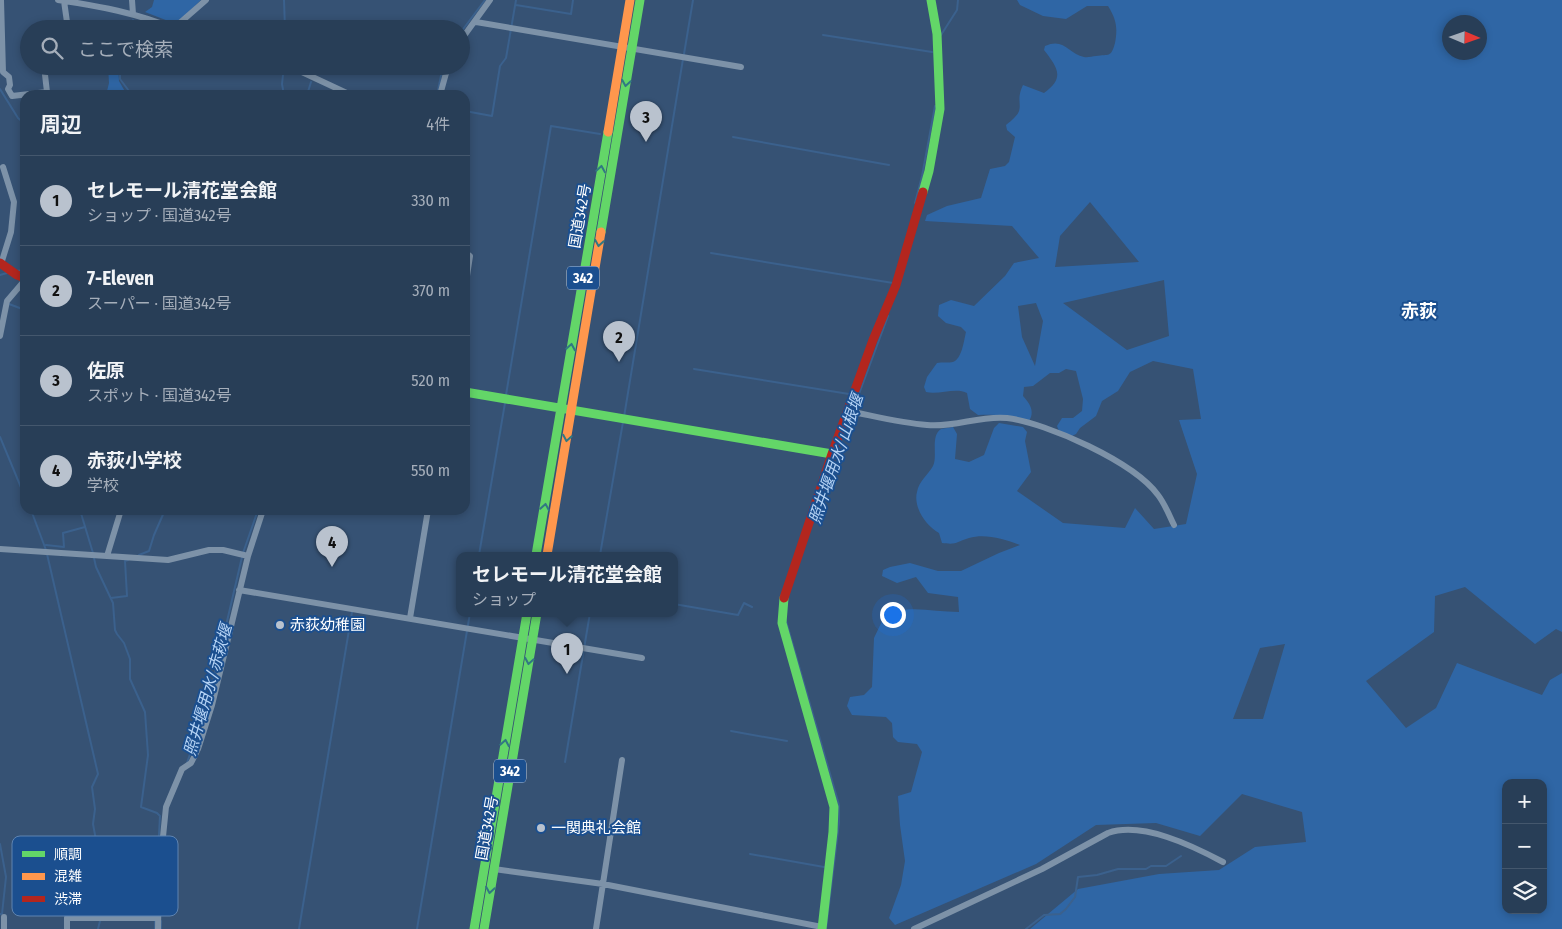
<!DOCTYPE html>
<html lang="ja">
<head>
<meta charset="utf-8">
<style>
	:root { --surface:#283e57; --page:#344961; --text:#f1f3f6; --muted:#a5aeba; --line:#44576d; --accent:#b9c2ce }
	body { margin:0; font-family:"Fira Sans Condensed","Noto Sans JP",sans-serif; background:var(--page); color:var(--text) }
	.controls { position:absolute; right:15px; bottom:15px; display:grid; overflow:hidden; border-radius:10px; box-shadow:0 2px 8px #0003 }
	.controls button { width:45px; height:45px; display:grid; place-items:center; padding:0; border:0; border-bottom:1px solid var(--line); background:var(--surface); color:var(--text); font:25px sans-serif }
	.compass { position:absolute; left:1442px; top:15px; width:45px; height:45px; border-radius:50%; background:var(--surface); box-shadow:0 2px 8px #0003; rotate:92deg }
	.you { position:absolute; left:892px; top:614px; width:18px; height:18px; margin:-12px; border:4px solid #fff; border-radius:50%; background:#1a73e8; box-shadow:0 0 0 8px #1a73e833 }
	.badge { display:grid; place-items:center; width:32px; height:32px; border-radius:50%; background:var(--accent); color:#111; font-size:16px; font-weight:700 }
	.pin { position:absolute; translate:-50% -41px; filter:drop-shadow(0 1px 2px #0008) }
	.pin::after { content:''; position:absolute; top:26px; width:18px; height:15px; background:inherit; clip-path:polygon(0 0,100% 0,50% 100%) }
	.popup { position:absolute; left:456px; top:552px; width:222px; height:65px; box-sizing:border-box; display:grid; place-content:center; border-radius:10px; background:var(--surface); filter:drop-shadow(0 1px 4px #0005); font-size:16px; white-space:nowrap; color:var(--muted) }
	.popup b { font-size:19px; color:var(--text) }
	.popup::after { content:''; position:absolute; left:50%; top:100%; margin-left:-10px; border:10px solid transparent; border-top-color:var(--surface) }
	.list { margin:0; padding:0; list-style:none }
	h2 { display:flex; justify-content:space-between; align-items:center; height:65px; margin:0; padding:0 20px; font-size:21px }
	h2 small { font-size:16px; font-weight:400; color:var(--muted) }
	.list li { display:grid; grid-template-columns:32px 1fr auto; gap:15px; align-items:center; box-sizing:border-box; height:90px; padding:0 20px; border-top:1px solid var(--line) }
	.list b { display:block; font-size:19px; white-space:nowrap }
	.list p { margin:0; font-size:16px; white-space:nowrap; color:var(--muted) }
	.list em { font-size:16px; font-style:normal; color:var(--muted) }
	.icon { flex:none; width:28px; height:28px; fill:none; stroke:currentColor; stroke-width:2; stroke-linecap:round; stroke-linejoin:round }
	.map { position:relative; flex:none; width:1562px; height:929px; overflow:hidden }
	.search { position:absolute; background:var(--surface); box-shadow:0 2px 8px #0003; left:20px; top:20px; width:450px; height:55px; display:flex; align-items:center; gap:12px; box-sizing:border-box; padding:0 18px; border-radius:28px; color:var(--muted); font-size:19px }
	.panel { position:absolute; background:var(--surface); box-shadow:0 2px 8px #0003; left:20px; top:90px; width:450px; height:425px; border-radius:15px }
	.map>svg:first-child { display:block }
</style>
</head>
<body>
<div class="map">
<svg width="1562" height="929" viewBox="0 0 1562 929">
	<rect width="100%" height="100%" fill="#365274"/>
	<path fill="#2f66a5" fill-rule="evenodd" d="M154 0H201L176 24 145 12 152 7Z
		M1017 0H1562V632L1556 629 1535 644 1465 587 1435 596 1434 632 1366 681 1406 728 1436 708 1457 663 1542 695 1550 680 1562 673V929H1030L1078 889 1159 874 1219 870 1255 847 1306 842 1302 812 1242 794 1200 836 1156 823 1096 825 1036 864 895 925 889 918 901 885 905 861 900 825 898 796 911 792 922 752 917 744 898 742 893 737 892 723 886 717 852 715 847 706 850 697 864 695 872 687 874 638 885 615C909 604 933 612 959 612L958 597 928 593 916 577 897 583 882 576 883 570 890 567 910 563 938 571H961L999 553 1020 545C1005 539 985 533 969 538 955 542 958 545 942 543L939 533C926 526 913 507 917 492 919 481 928 475 933 466 938 456 930 436 941 429 944 428 950 428 953 427L957 434 955 459 969 462 984 455 994 428 999 423 1023 427 1027 432 1025 441 1031 472 1017 491 1063 523 1125 528 1135 508 1154 529 1186 524 1197 474 1179 420 1201 419 1193 369 1153 361 1130 372 1118 391 1102 401 1096 416 1080 428 1076 434 1072 436 1059 431 1057 426 1062 418H1073L1082 411 1083 399 1076 371 1066 369 1059 373H1050L1033 386 1024 387 1023 396C1030 404 1035 411 1029 421 1011 415 996 414 978 415L970 409 967 393C956 387 939 395 926 392L924 387 927 377 937 363C942 362 949 363 953 362 962 359 964 340 966 332L961 327 946 323 938 316 939 305 951 300 974 306 1005 276 1014 263 1039 258 1012 226 925 221 927 215 947 206 981 198 990 169 1005 166 1009 162 1015 137 1007 130 1006 125C1030 107 1013 106 1023 85L1044 93C1065 78 1058 68 1044 50L1045 46C1064 37 1069 54 1084 57 1088 58 1092 56 1096 56 1109 54 1111 58 1115 43 1118 27 1116 19 1108 6H1087L1066 19 1043 16 1020 5ZM1450 22H1480V52H1450ZM1090 202 1139 262 1055 267 1060 236ZM1164 280 1169 336 1127 350 1063 303ZM1036 303 1043 321 1035 366 1022 337 1018 306ZM1285 644 1263 719H1233L1260 648ZM1506 783H1543V910H1506Z
		M108 66H118L119 81 127 95H106L109 83Z"/>
	<g fill="none" stroke-linecap="round" stroke-linejoin="round">
		<path stroke="#3b618d" stroke-width="2" d="M284 0 285 29
			M516 5 571 14 573 0
			M129 29 133 20
			M461 32 485 0
			M823 35 932 52
			M941 35 957 10 958 0
			M684 54 693 0
			M120 66V79L132 95
			M0 89 18 118 25 124
			M284 95 282 84 284 66
			M307 95 311 82
			M437 95 443 66
			M465 111 492 116 500 66 506 58 516 0
			M733 137 889 165
			M915 203 922 176 935 106H936
			M711 253 893 283
			M16 271 24 270 25 268
			M0 275 7 273
			M9 304 25 310
			M694 369 849 394
			M506 395 551 126 600 134
			M853 410 888 316
			M624 417 683 59
			M0 437 25 497
			M31 510 46 550
			M80 510 93 553
			M46 545 64 547 63 533 85 527
			M243 553 258 510
			M47 554 98 774 92 787 95 809 93 824 102 872 100 916
			M139 555 149 551 154 535 165 510
			M479 555 505 403
			M600 555 623 422
			M94 558 96 567 113 603 115 630 117 634 124 643 130 659V679L145 712 148 755 141 807 157 813 160 816 157 869
			M111 598 127 596 125 561 128 560
			M674 604 738 615 744 603 752 607
			M786 621 839 805V823L826 929
			M731 731 787 741
			M565 762 590 613
			M187 763 210 694 242 557
			M0 844 6 877 2 914H0
			M750 854 824 867
			M155 916 156 891
			M155 921V929
			M161 921V929
			M98 929 100 921
			M299 929 352 612
			M417 929 470 613
			M1026 929 1044 915 1060 914 1066 909 1075 897 1078 877 1097 875 1118 869H1146L1151 866H1166L1181 856"/>
		<path stroke="#7d92a8" stroke-width="6" d="M1 0 3 72 9 77 10 85 8 89 12 96 47 92 44 66
			M58 0C99 6 137 13 175 29
			M132 0 133 14
			M64 1 68 29
			M476 22 741 67
			M174 28 206 0
			M461 40 490 0
			M289 66 351 95
			M440 95 448 66
			M465 252 470 256 465 289
			M1 264 11 232 14 202 3 167
			M0 336 7 301 25 280
			M848 411C874 416 901 423 927 425 954 428 980 415 1007 418 1047 423 1134 462 1158 495 1165 504 1169 515 1174 525
			M0 549 168 560 209 550H223L248 556
			M107 556 121 510
			M239 590 642 658
			M410 618 428 510
			M494 869 603 884 822 927
			M4 917V929
			M67 929V918H158
			M158 929 159 876 166 807 182 769 191 763 198 749 212 705 248 556 263 510
			M596 929 622 760
			M914 929 1042 869 1108 833C1142 821 1193 846 1223 862"/>
		<path stroke="#63d668" stroke-width="9" d="M923 192 929 171 940 109 937 34 931 0
			M601 232 640 0
			M465 392 832 454
			M536 555 608 132
			M784 598 782 623 834 807 833 832 822 929
			M474 929 527 613
			M484 929 537 613"/>
		<path stroke="#ff974d" stroke-width="9" d="M608 132 630 0
			M547 555 601 232"/>
		<path stroke="#b3261e" stroke-width="9" d="M0 263 17 275 25 278
			M784 598 832 454 873 340 896 285 923 192"/>
	</g>
	<defs><path id="oneway-chevron" d="M-2-3.5L2.5 0L-2 3.5" fill="none" stroke-width="1.6" stroke-linecap="round" stroke-linejoin="round" transform="scale(1.25)"/></defs>
	<g stroke="#317883">
		<use href="#oneway-chevron" transform="translate(626 83) rotate(99)"/>
		<use href="#oneway-chevron" transform="translate(601 169) rotate(-81)"/>
		<use href="#oneway-chevron" transform="translate(599 243) rotate(99)"/>
		<use href="#oneway-chevron" transform="translate(571 347) rotate(-80)"/>
		<use href="#oneway-chevron" transform="translate(567 438) rotate(100)"/>
		<use href="#oneway-chevron" transform="translate(545 507) rotate(-80)"/>
		<use href="#oneway-chevron" transform="translate(529 661) rotate(100)"/>
		<use href="#oneway-chevron" transform="translate(505 743) rotate(-80)"/>
		<use href="#oneway-chevron" transform="translate(490 890) rotate(99)"/>
	</g>
	<g fill="#b9c2ce" stroke="#1b4f8f" stroke-width="2">
		<circle cx="280" cy="625" r="5"/>
		<circle cx="541" cy="828" r="5"/>
	</g>
	<g text-anchor="middle" dominant-baseline="central" stroke-width="4" stroke-linejoin="round" paint-order="stroke">
		<g fill="#1b4f8f" stroke="#bbcadd" stroke-width="1">
			<rect x="567" y="266.5" width="32" height="23" rx="4"/>
			<rect x="494" y="759.5" width="32" height="23" rx="4"/>
		</g>
		<g font-size="14" font-weight="bold" fill="#fff">
			<text x="583" y="278">342</text>
			<text x="510" y="771">342</text>
		</g>
		<g font-size="15" fill="#fff" stroke="#1b4f8f">
			<text transform="translate(580 216) rotate(-80)">国道342号</text>
			<text transform="translate(487 828) rotate(-80)">国道342号</text>
		</g>
		<g font-size="15" fill="#fff" stroke="#1b4f8f" text-anchor="start">
			<text x="290" y="625">赤荻幼稚園</text>
			<text x="551" y="828">一関典礼会館</text>
		</g>
		<g font-size="16" font-style="italic" fill="#b5d3f5" stroke="#1b4f8f">
			<text transform="translate(836 459) rotate(-71)">照井堰用水/山根堰</text>
			<text transform="translate(208 690) rotate(-74)">照井堰用水/赤萩堰</text>
		</g>
		<g font-size="18" font-weight="bold" fill="#fff" stroke="#1b4f8f">
			<text x="1419" y="311">赤荻</text>
		</g>
	</g>
	<rect x="12" y="836" width="166" height="80" rx="8" fill="#1b4f8f" stroke="#5f84b1" stroke-width="1"/>
	<rect x="22" y="851" width="23" height="6" fill="#63d668"/>
	<rect x="22" y="873" width="23" height="7" fill="#ff974d"/>
	<rect x="22" y="896" width="23" height="6" fill="#b3261e"/>
	<g font-size="14" fill="#fff">
		<text x="54" y="859">順調</text>
		<text x="54" y="881">混雑</text>
		<text x="54" y="904">渋滞</text>
	</g>
</svg>
<div class="controls">
<button>+</button>
<button>−</button>
<button><svg class="icon" aria-label="layers" viewBox="0 0 24 24"><path d="M12 4l9 5-9 5-9-5zM3 14l9 5 9-5"/></svg></button>
</div>
<svg class="compass" viewBox="-18 -18 36 36"><path d="M0-13l5 13h-10z" fill="#e53935"/><path d="M0 13l5-13h-10z" fill="#a5aeba"/></svg>
<div class="you"></div>
<div class="pin badge" style="left:567px;top:674px">1</div>
<div class="popup"><b>セレモール清花堂会館</b>ショップ</div>
<div class="pin badge" style="left:619px;top:362px">2</div>
<div class="pin badge" style="left:646px;top:142px">3</div>
<div class="pin badge" style="left:332px;top:567px">4</div>
<div class="search"><svg class="icon" aria-label="search" viewBox="0 0 24 24"><circle cx="10" cy="10" r="6"/><path d="M15 15l6 6"/></svg>ここで検索</div>
<section class="panel">
<h2>周辺<small>4件</small></h2>
<ul class="list">
<li><span class="badge">1</span><div><b>セレモール清花堂会館</b><p>ショップ · 国道342号</p></div><em>330 m</em></li>
<li><span class="badge">2</span><div><b>7-Eleven</b><p>スーパー · 国道342号</p></div><em>370 m</em></li>
<li><span class="badge">3</span><div><b>佐原</b><p>スポット · 国道342号</p></div><em>520 m</em></li>
<li><span class="badge">4</span><div><b>赤荻小学校</b><p>学校</p></div><em>550 m</em></li>
</ul>
</section>
</div>
</body>
</html>
